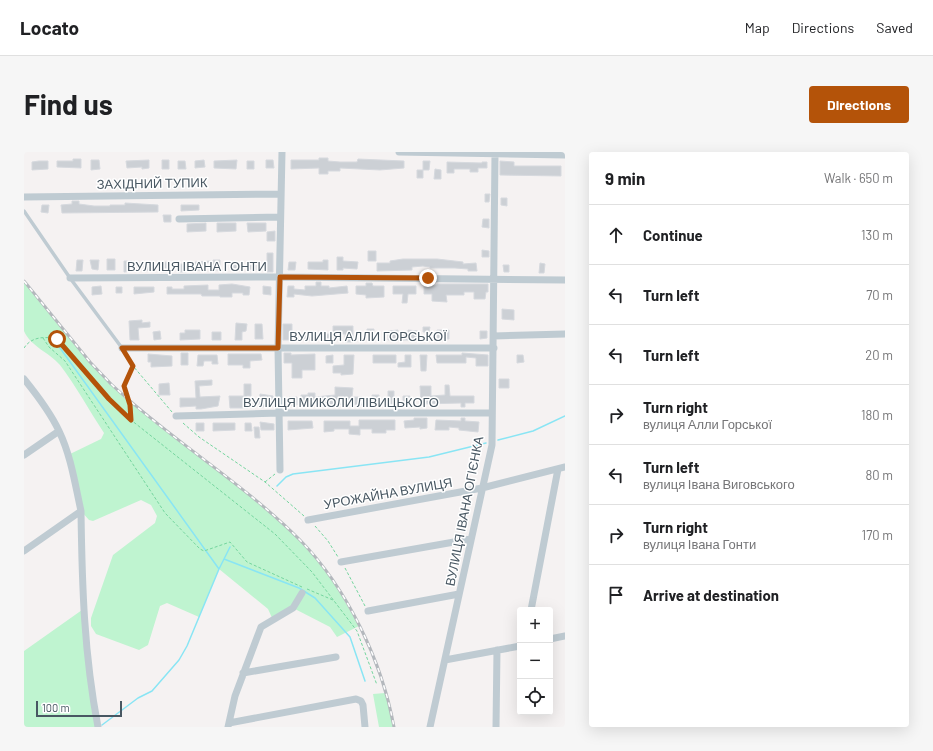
<!DOCTYPE html>
<html lang="en">
<head>
<meta charset="utf-8">
<style>
	:root { --surface:#fff; --page:#f6f6f6; --text:#202124; --muted:#757577; --line:#e0e0e0; --accent:#b45309 }
	body { margin:0; font-family:Barlow,sans-serif; background:var(--page); color:var(--text) }
	.controls { position:absolute; right:12px; bottom:12px; display:grid; overflow:hidden; border-radius:4px; box-shadow:0 4px 16px #0002 }
	.controls button { width:36px; height:36px; display:grid; place-items:center; padding:0; border:0; border-bottom:1px solid var(--line); background:var(--surface); color:var(--text); font:20px sans-serif }
	.scale { position:absolute; left:12px; bottom:10px; width:86px; box-sizing:border-box; padding-left:4px; border:2px solid #485762; border-top:0; font-size:11px; line-height:14px; white-space:nowrap; color:#485762; -webkit-text-stroke:3px #fff; paint-order:stroke }
	.stop { position:absolute; width:12px; height:12px; margin:-9px; border:3px solid #b45309; border-radius:50%; background:#fff }
	.stop.end { background:#b45309; border-color:#fff; box-shadow:0 1px 4px #0008 }
	.list { margin:0; padding:0; list-style:none }
	h2 { display:flex; justify-content:space-between; align-items:center; height:52px; margin:0; padding:0 16px; font-size:17px }
	h2 small { font-size:13px; font-weight:400; color:var(--muted) }
	.list li { display:grid; grid-template-columns:26px 1fr auto; gap:12px; align-items:center; box-sizing:border-box; height:60px; padding:0 16px; border-top:1px solid var(--line) }
	.list b { display:block; font-size:15px; white-space:nowrap }
	.list p { margin:0; font-size:13px; white-space:nowrap; color:var(--muted) }
	.list em { font-size:13px; font-style:normal; color:var(--muted) }
	.icon { flex:none; width:22px; height:22px; fill:none; stroke:currentColor; stroke-width:2; stroke-linecap:round; stroke-linejoin:round }
	.map { position:relative; flex:none; width:541px; height:575px; overflow:hidden; border-radius:4px }
	header { display:flex; align-items:center; gap:24px; box-sizing:border-box; height:56px; padding:0 20px; background:var(--surface); border-bottom:1px solid var(--line) }
	header strong { font-size:19px }
	nav { display:flex; gap:22px; margin-inline-start:auto; font-size:14px }
	.intro { display:flex; align-items:center; justify-content:space-between; box-sizing:border-box; height:96px; padding:0 24px }
	h1 { margin:0; font-size:28px }
	.button { padding:10px 18px; border-radius:4px; background:var(--accent); color:#fff; font-size:14px; font-weight:700 }
	main { display:flex; gap:24px; padding:0 24px }
	aside { flex:1; background:var(--surface); border-radius:4px; box-shadow:0 4px 16px #0002 }
	.map>svg:first-child { display:block }
</style>
</head>
<body>
<header>
<strong>Locato</strong>
<nav><a>Map</a><a>Directions</a><a>Saved</a></nav>
</header>
<div class="intro"><h1>Find us</h1><a class="button">Directions</a></div>
<main>
<div class="map">
<svg width="541" height="575" viewBox="0 0 541 575">
	<rect width="100%" height="100%" fill="#f5f2f2"/>
	<path fill="#bff4d0" d="M0 129 66 210 87 232C151 291 231 338 289 403 308 424 321 450 335 474L313 485 306 475 269 456 249 468 244 457 195 417 175 465 143 451 136 454 124 493 115 498 72 482 67 474V466L89 403 131 371 133 364 127 353 117 348 69 369 65 368 57 359 44 303 77 287 80 281C65 258 52 234 36 213 25 200 7 195 0 179Z
		M58 458 74 575H0V499Z
		M361 541 370 575H355L349 542Z"/>
	<g fill="none" stroke-linecap="round" stroke-linejoin="round">
		<path stroke="#89e5f4" stroke-width="1.5" d="M31 189 195 417
			M474 288 509 279 541 264
			M253 334 262 325 269 322 405 305 462 291
			M200 407 275 436 291 446 326 485 341 529
			M78 573 114 546 128 539 155 508 163 494 195 417 206 395"/>
	</g>
	<path fill="#ccd0d5" stroke="#d6d9de" d="M295 6H304V9L316 10H333L334 7 380 9V16L356 18 316 16V19H304V22H295V16L267 17V8H295Z
		M49 7H57V16L33 15V9H49Z
		M67 8H75L76 17 67 18Z
		M125 8V16L118 17V15L103 16 102 9Z
		M138 8H145V17H138Z
		M180 8 181 15 171 16V9Z
		M213 8 212 17 190 16V9Z
		M242 8H249L250 16H242Z
		M15 9H24V17L8 18V10Z
		M154 9H161L162 17H154Z
		M223 9H230V17H223Z
		M399 9H406L405 18H399Z
		M476 9 490 10V14H537V24L476 23Z
		M423 10 458 11V10H463V16H454V20H446V17H430V21H423Z
		M411 17 417 18V27H410Z
		M393 18H399V26H393Z
		M461 42H466L465 50H461Z
		M477 46H483V54L477 53Z
		M48 49H55V52L70 54H86V53H101V51L134 53V60L38 61 37 53 48 52Z
		M18 53H25L24 61 17 60Z
		M157 53H175V58L157 59Z
		M139 63H147V70H140Z
		M459 67H465V76L458 75Z
		M182 71V79L163 80V72Z
		M193 71H212V79L193 80Z
		M223 71H242V79L224 80Z
		M251 79V89H243V80Z
		M458 98 465 99V105H458Z
		M344 99H352V109H344Z
		M243 101H249V120H243Z
		M313 105H319V109L334 110 333 117 319 116V118H313Z
		M83 107H91V118H83Z
		M379 107H413L439 110V112L452 111 453 119H444V117L431 116H406V115L399 114 388 115V118L353 119V111H366V109Z
		M53 108H59L58 119H52Z
		M66 108H75L74 118 68 117Z
		M189 108H196V118H189Z
		M299 108H304V118L284 117V110H299Z
		M100 109H108L109 119 100 120Z
		M187 109 176 114V118L171 119V110Z
		M126 110V118L120 119V111Z
		M136 110H143V120H137Z
		M265 110H272L271 118H264Z
		M207 111 215 112V117H206Z
		M516 111 521 112 520 121H515Z
		M154 112H162V120H154Z
		M224 113H232V118L224 117Z
		M479 113H485V120H480Z
		M292 130H297V134H305V136L323 134 324 141 288 144 270 142V145H263L264 134H270V137L281 138V134H292Z
		M342 131H348L349 134H360V145L342 146V143L332 142V134H342Z
		M208 132 226 135 225 143H219V141H208V145H196V144H178L177 142H143V135H148V137H160V134L184 133V138H195V133Z
		M413 132H464V140H462L461 147H450V140H440V143H422L423 150 408 149V142H400V134L413 133Z
		M77 134 78 142 68 143V135Z
		M239 134 247 135V143L239 142Z
		M369 134H392V142H384L383 151H378L379 142H369Z
		M92 135H98V141H92Z
		M110 135H130V140L110 142Z
		M478 157 490 158V168L478 167Z
		M118 168V171L126 170V175L114 176 115 188H106L105 169Z
		M212 171 223 172 222 179 218 180V188H211Z
		M231 172H238L239 187H231Z
		M259 172H268V188H259Z
		M309 174H329V190H321V182H309Z
		M399 175H406L405 180H399Z
		M343 177H350L349 186H343Z
		M161 178H176V187L156 188V181H161Z
		M374 178V183H384V178L394 179 393 188H364V179Z
		M413 178H425V187H413Z
		M136 179 137 187 130 188 129 180Z
		M456 179H463V186L456 187Z
		M188 180H197V188H188Z
		M281 180H287V188H280Z
		M302 182H309V188L302 187Z
		M157 201H164V213H157Z
		M260 201H267V203L291 202V218H278V226H268V211H260Z
		M438 201 464 203V214H452V206L442 205V211H413L412 203H438Z
		M124 202 148 204V214L127 215V210H124Z
		M204 202H237L238 208 226 209V216H219V213H204Z
		M174 203H193L194 212H188V209H180L179 214H173Z
		M309 203V211H302V204Z
		M320 203H330L329 222 317 223V221H309V214L320 213Z
		M349 203H372V211H349Z
		M381 203H387V215H374V211L381 210Z
		M396 203H403L402 219H397Z
		M493 203H499L500 210 493 211Z
		M475 227H485V236H475Z
		M188 228V233L175 234 176 245 196 244 194 254 177 257H172V254L156 255V246H172L171 229Z
		M145 231 146 243H135V232Z
		M220 232H227V244H223L224 256H206L205 244H220Z
		M421 233H425L426 244H450V251H441V255H437V251L397 252 396 234H407V244L421 243Z
		M311 235 329 236 328 245H338V253L294 252 277 248V243H284V241H291V245L311 243Z
		M364 239H370V252H364Z
		M236 242 249 244V254L235 255Z
		M348 243H355V252H348Z
		M379 244H386V252H379Z
		M265 245H273V253H266Z
		M390 266H403V276L396 277V275L381 276 380 269 390 268Z
		M437 266H441V269L455 270 454 280 435 278V276L425 275V278H411L412 268 437 269Z
		M335 268H371V278H362V281H348V277H336V283L325 282V277H310V279L300 280V269H326V274H335Z
		M264 269H288L289 276 264 278Z
		M236 270 250 272V278H237Z
		M172 271H180V279H172Z
		M189 271H211V278L189 279Z
		M221 271H227L228 279H221Z
		M230 275H235L236 286H231Z"/>
	<g fill="none" stroke-linecap="round" stroke-linejoin="round">
		<path stroke="#74d59e" stroke-width="1" stroke-dasharray="3 2" stroke-linecap="butt" d="M19 186 25 195 41 209 141 361 176 397 180 399 206 390 223 410 278 435
			M0 196C7 185 20 184 33 187L85 247 107 268 251 382 288 420 333 479 353 533
			M103 203 109 214 148 260
			M107 267 106 253 100 234 109 215
			M159 271 175 285 241 330 280 364
			M241 330 251 322
			M291 374 304 389 314 405
			M321 416 341 454
			M283 437 309 448"/>
		<path stroke="#bfcbd2" stroke-width="3.5" d="M0 59 46 126 98 196"/>
		<path stroke="#bfcbd2" stroke-width="7" d="M375 0 541 3
			M0 45 256 42
			M155 67 256 65
			M46 126 256 125 541 128
			M470 184 541 182
			M98 196H470
			M0 227C13 243 26 260 35 279 47 304 51 332 57 359L0 399
			M152 264 255 261H468
			M0 303 35 279
			M256 318 254 196 258 0
			M57 359C58 433 60 502 74 575
			M284 368 458 336 541 315
			M317 410 447 387
			M507 458 534 317
			M344 459 435 442
			M526 487 541 484
			M421 508 496 494
			M219 521 312 505
			M205 571 332 547 337 549 339 553 341 575
			M204 575 211 544 237 475 269 456 278 441
			M406 575 468 293 471 1
			M472 575 473 498"/>
		<g stroke="#b4b8bd" stroke-width="3">
			<path id="rail" d="M0 129 66 210 87 232C147 288 218 330 276 388 323 436 358 509 370 575"/>
		</g>
		<use href="#rail" stroke="#fff" stroke-width="1.5" stroke-dasharray="4.5" stroke-linecap="butt"/>
	</g>
	<g fill="none" stroke-linecap="round" stroke-linejoin="round">
		<path stroke="#b45309" stroke-width="5" d="M33 187 85 247 107 268 106 253 100 234 109 214 98 196H254L256 125 404 126"/>
	</g>
	<g text-anchor="middle" dominant-baseline="central" stroke-width="3" stroke-linejoin="round" paint-order="stroke">
		<g font-size="13" fill="#485762" stroke="#fff">
			<text transform="translate(128 31) rotate(-1)">ЗАХІДНИЙ ТУПИК</text>
			<text x="173" y="114">ВУЛИЦЯ ІВАНА ГОНТИ</text>
			<text x="344" y="184">ВУЛИЦЯ АЛЛИ ГОРСЬКОЇ</text>
			<text x="317" y="250">ВУЛИЦЯ МИКОЛИ ЛІВИЦЬКОГО</text>
			<text transform="translate(364 341) rotate(-10)">УРОЖАЙНА ВУЛИЦЯ</text>
			<text transform="translate(440 359) rotate(-79)">ВУЛИЦЯ ІВАНА ОГІЄНКА</text>
		</g>
	</g>
</svg>
<div class="controls">
<button>+</button>
<button>−</button>
<button><svg class="icon" aria-label="locate" viewBox="0 0 24 24"><circle cx="12" cy="12" r="6"/><path d="M12 2v4M12 18v4M2 12h4M18 12h4"/></svg></button>
</div>
<div class="scale">100 m</div>
<div class="stop" style="left:33px;top:187px"></div>
<div class="stop end" style="left:404px;top:126px"></div>
</div>
<aside>
<h2>9 min<small>Walk · 650 m</small></h2>
<ul class="list">
<li><svg class="icon" aria-label="ahead" viewBox="0 0 24 24"><path d="M12 20V5M6 11l6-6 6 6"/></svg><div><b>Continue</b></div><em>130 m</em></li>
<li><svg class="icon" aria-label="left" viewBox="0 0 24 24"><path d="M17 20v-9H6M10 6l-5 5 5 5"/></svg><div><b>Turn left</b></div><em>70 m</em></li>
<li><svg class="icon" aria-label="left" viewBox="0 0 24 24"><path d="M17 20v-9H6M10 6l-5 5 5 5"/></svg><div><b>Turn left</b></div><em>20 m</em></li>
<li><svg class="icon" aria-label="right" viewBox="0 0 24 24"><path d="M7 20v-9h11M14 6l5 5-5 5"/></svg><div><b>Turn right</b><p>вулиця Алли Горської</p></div><em>180 m</em></li>
<li><svg class="icon" aria-label="left" viewBox="0 0 24 24"><path d="M17 20v-9H6M10 6l-5 5 5 5"/></svg><div><b>Turn left</b><p>вулиця Івана Виговського</p></div><em>80 m</em></li>
<li><svg class="icon" aria-label="right" viewBox="0 0 24 24"><path d="M7 20v-9h11M14 6l5 5-5 5"/></svg><div><b>Turn right</b><p>вулиця Івана Гонти</p></div><em>170 m</em></li>
<li><svg class="icon" aria-label="arrive" viewBox="0 0 24 24"><path d="M6 21V4h12l-3 4 3 4H6"/></svg><div><b>Arrive at destination</b></div></li>
</ul>
</aside>
</main>
</body>
</html>
